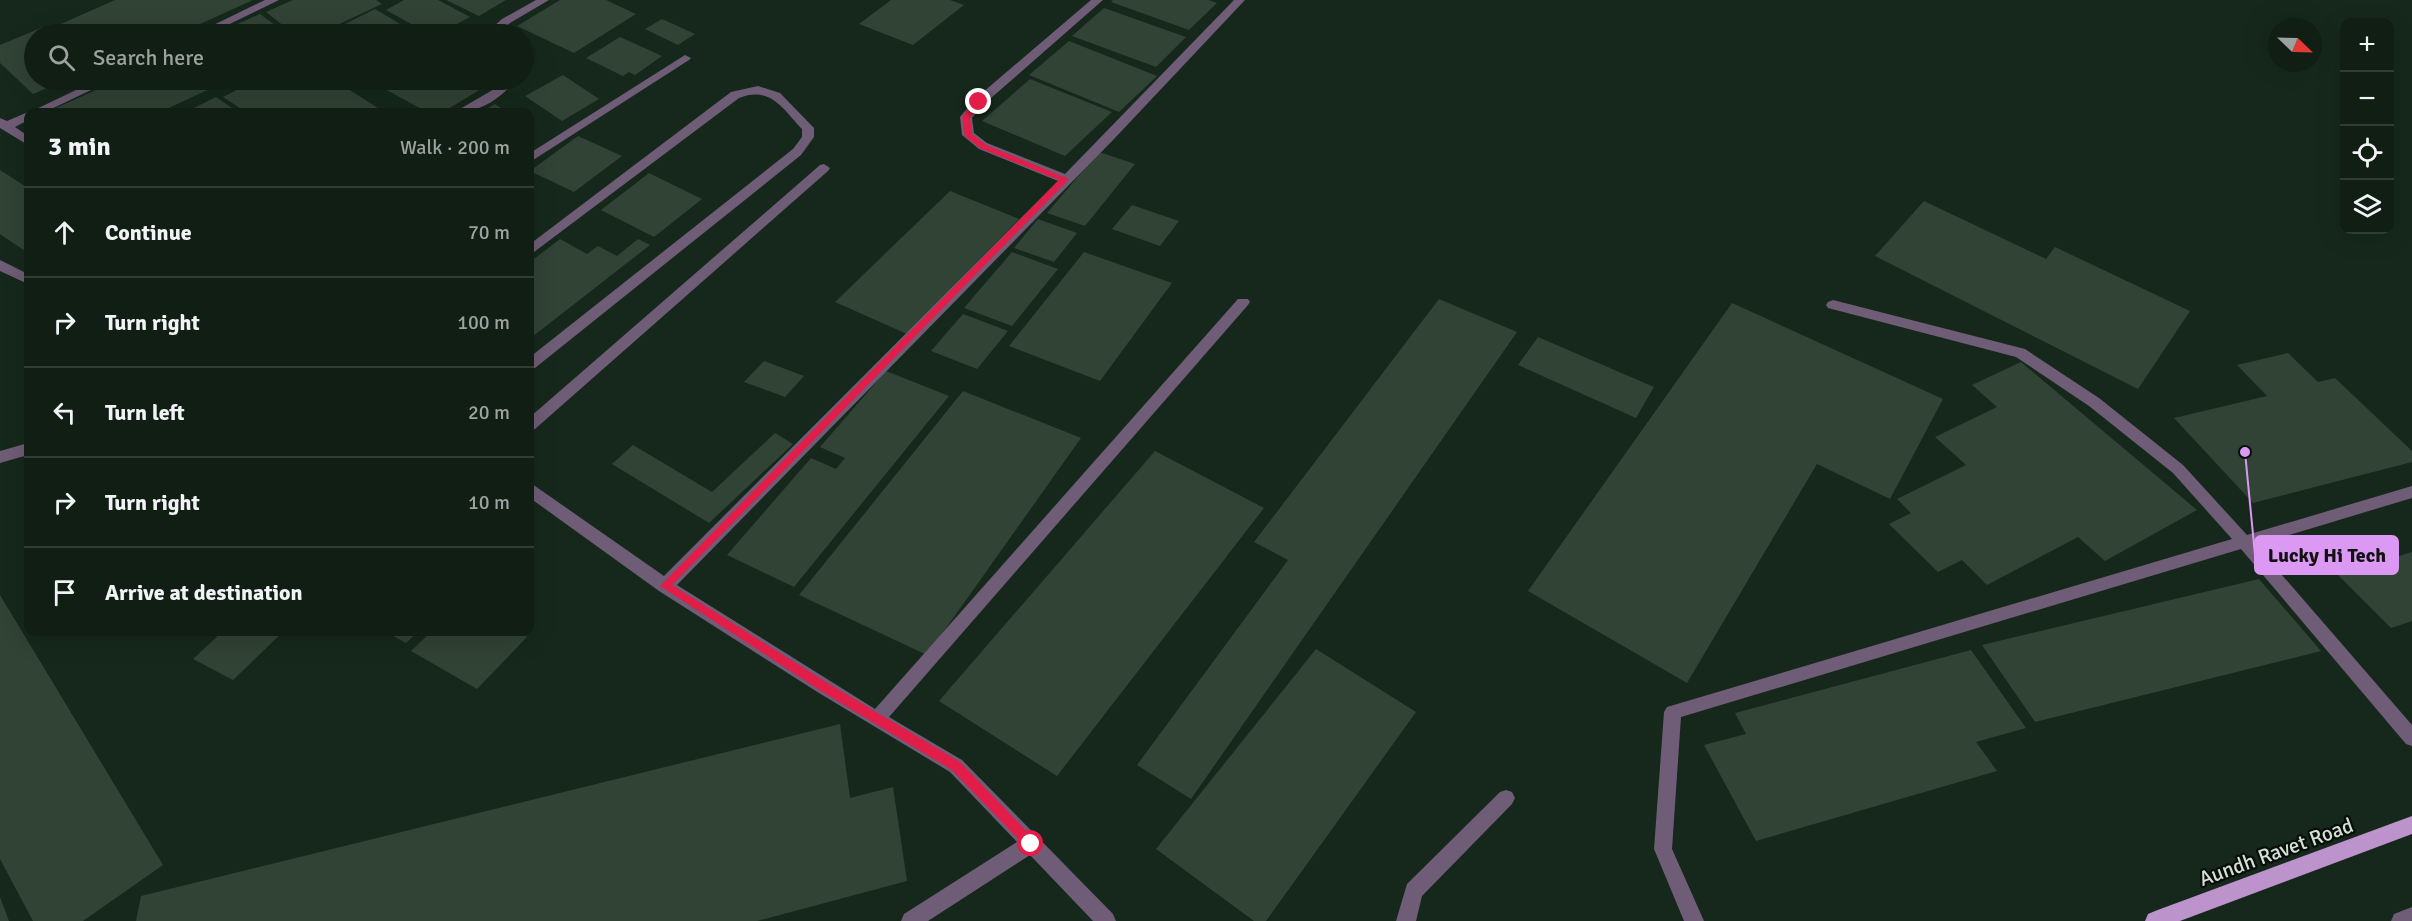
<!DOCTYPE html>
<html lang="en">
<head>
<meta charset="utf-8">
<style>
	:root { --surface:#101e14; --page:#19271d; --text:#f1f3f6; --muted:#9ca2a0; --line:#303c34 }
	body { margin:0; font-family:Signika,sans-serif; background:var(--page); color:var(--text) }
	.controls { position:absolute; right:18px; top:18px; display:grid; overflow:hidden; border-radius:12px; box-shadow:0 6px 24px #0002 }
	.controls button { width:54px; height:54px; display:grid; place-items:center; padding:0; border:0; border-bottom:2px solid var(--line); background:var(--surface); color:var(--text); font:30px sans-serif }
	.compass { position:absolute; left:2268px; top:18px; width:54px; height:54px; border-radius:50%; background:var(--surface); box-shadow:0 6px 24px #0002; rotate:113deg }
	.stop { position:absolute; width:18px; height:18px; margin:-14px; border:4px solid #e11d48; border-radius:50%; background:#fff }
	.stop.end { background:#e11d48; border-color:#fff; box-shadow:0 2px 6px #0008 }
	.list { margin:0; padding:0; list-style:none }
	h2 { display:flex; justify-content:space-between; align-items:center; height:78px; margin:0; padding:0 24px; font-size:26px }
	h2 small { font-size:20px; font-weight:400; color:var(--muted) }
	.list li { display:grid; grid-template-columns:39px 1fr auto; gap:18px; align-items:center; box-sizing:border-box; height:90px; padding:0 24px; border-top:2px solid var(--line) }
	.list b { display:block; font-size:22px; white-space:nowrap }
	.list em { font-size:20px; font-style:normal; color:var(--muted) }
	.icon { flex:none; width:33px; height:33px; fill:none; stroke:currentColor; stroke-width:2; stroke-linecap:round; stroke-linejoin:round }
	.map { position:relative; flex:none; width:2412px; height:921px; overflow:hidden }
	.search { position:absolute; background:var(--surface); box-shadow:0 6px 24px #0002; left:24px; top:24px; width:510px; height:66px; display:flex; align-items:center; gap:15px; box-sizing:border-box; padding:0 21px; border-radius:33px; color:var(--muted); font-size:22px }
	.panel { position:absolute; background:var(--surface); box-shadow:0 6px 24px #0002; left:24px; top:108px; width:510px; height:528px; border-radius:12px }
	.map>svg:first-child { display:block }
</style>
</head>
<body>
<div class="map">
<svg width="2412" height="921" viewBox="0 0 2412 921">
	<rect width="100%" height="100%" fill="#16281b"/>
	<path fill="#314335" d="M115 0H253L178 34H63L54 27Z
		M293 0H376L382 4 318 34H294L266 12Z
		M404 0H438L470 17 438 34H429L386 10Z
		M446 0H506L479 16Z
		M560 0H606L636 14 574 53 517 26Z
		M891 0H950L964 5 913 45 859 24Z
		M1113 0H1209L1217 3 1189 30 1111 2Z
		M1104 8 1186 37 1156 67 1072 36Z
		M375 9 417 34H325Z
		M260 14 287 34H215Z
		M662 19 695 34 678 45 645 29Z
		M43 27 51 34H34V80H65L33 94 0 63V45Z
		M620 37 662 56 635 75 629 72 623 76 586 58Z
		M1069 41 1157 76 1119 112 1029 75Z
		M563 75 599 99 562 121 525 96Z
		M1030 79 1112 112 1065 156 982 121Z
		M118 80H229L160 112H47Z
		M256 80H334L384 112H246L223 97Z
		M372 80H496L443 112H427L370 81Z
		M216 97 238 112H186Z
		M495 104 507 112H481Z
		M578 136 622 156 574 192 530 171Z
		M1099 152 1135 164 1085 226 1047 213Z
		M0 170 28 188V253L0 234Z
		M649 173 702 199 654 237 601 210Z
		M950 191 1019 219 907 334 835 302Z
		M1924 201 2046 259 2055 247 2190 311 2138 389 1875 256Z
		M1132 205 1179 221 1160 246 1112 229Z
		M1038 219 1077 233 1054 262 1014 248Z
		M560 239 587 254 598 246 617 256 638 239 650 245 532 337 530 336V262Z
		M1012 252 1058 269 1012 326 964 308Z
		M1084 252 1172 283 1100 381 1009 346Z
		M1439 299 1517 332 1191 799 1137 765 1288 560 1254 542Z
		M1732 303 1943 399 1890 499 1817 464 1687 683 1528 591Z
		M963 314 1008 331 977 369 931 351Z
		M1538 337 1654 387 1636 418 1518 365Z
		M2288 353 2318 382 2335 378 2412 451V462L2253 503 2174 418 2267 396 2237 365Z
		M764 361 804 376 785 397 744 382Z
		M2021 362 2197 510 2105 561 2078 537 1987 585 1962 560 1938 572 1889 524 1911 513 1897 499 1966 465 1935 437 1997 407 1972 385Z
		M886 371 949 396 794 587 727 555 811 458 836 469 845 458 820 447Z
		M963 391 1081 438 927 655 799 595Z
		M775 433 793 444 709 523 612 464 633 445 712 492Z
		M1155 451 1264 508 1057 776 939 701Z
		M2412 552V621L2391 628 2338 575Z
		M2259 579 2321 651 2035 722 1982 645Z
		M0 595 163 865 83 921H33L0 859Z
		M222 632H283L233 680 193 659Z
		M386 632H418L406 643Z
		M431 632H517L527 637 477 689 411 651Z
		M1316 649 1416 712 1266 921H1254L1156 849Z
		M1971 650 2026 728 1976 742 1997 771 1756 841 1704 745 1746 734 1735 713Z
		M840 724 850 798 893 787 907 881 757 921H136L141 896Z
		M0 897 9 921H0Z"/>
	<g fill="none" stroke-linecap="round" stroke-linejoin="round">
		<path fill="#6f5c76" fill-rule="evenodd" d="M265 0H279L209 34H195Z
			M536 0H549L510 23 497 34H485L502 19Z
			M1091 0H1103L983 105 972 118 974 133 987 143 1065 174 1234 0H1245L1114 139 677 585 875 709 1238 299H1248L1250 302 1248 305 889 717 962 760 1113 914 1116 921H1093L1030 855 928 921H901L904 914 1017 842 950 772 819 693 659 591 530 498V484L535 486 664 576 1058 181 979 149 962 135 960 117 975 99Z
			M685 55 691 58 689 60 530 162V153Z
			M97 80H112L45 112H30Z
			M503 80H515C502 98 480 112 458 112L460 109 496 88Z
			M758 86 780 93 814 128V137L801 155 535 368 530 369V357L793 149 802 137V129C782 108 771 86 739 98L530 255V244L731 92Z
			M28 112V120L15 127 28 136V145L0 128V118L7 121Z
			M824 164 830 168 828 171 535 429 530 431V417L820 165Z
			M0 260 28 274V284L0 271Z
			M1833 300 2025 349 2099 398 2183 465 2247 535 2412 486V498L2256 545 2412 725V746L2406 744 2241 549 1681 717 1672 849 1704 921H1684L1654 849 1664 712 1667 707 2232 539 2173 473 2089 406 2016 357 1828 308 1826 305 1828 302Z
			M28 443V455L0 463V451Z
			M1506 790 1512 792 1515 798 1512 804 1422 896 1416 921H1396L1407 884 1500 792Z
			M2412 907V921H2391L2394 914Z"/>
		<path fill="#bc93cb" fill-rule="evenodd" d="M2412 816V834L2180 921H2145L2148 914 2155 911Z"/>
	</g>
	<path fill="#e11d48" d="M976 100 983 102 970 118 972 134 986 145 1069 179 672 585 829 684 960 762 1035 840 1037 844 1031 850 1027 848 952 770 821 691 660 586 1059 180 980 148 965 136 962 117Z"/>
	<g text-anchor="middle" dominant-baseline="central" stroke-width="4.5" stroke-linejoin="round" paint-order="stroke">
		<g font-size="21" fill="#d5e0d8" stroke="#070e09">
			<text transform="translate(2276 852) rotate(-20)">Aundh Ravet Road</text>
		</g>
	</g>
	<path fill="none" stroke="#dc99f4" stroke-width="2" d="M2245 452L2255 555"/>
	<circle fill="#dc99f4" stroke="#070e09" stroke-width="2" cx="2245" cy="452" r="6"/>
	<rect fill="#dc99f4" stroke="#dc99f4" stroke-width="2" x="2255" y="536" width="143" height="38" rx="6"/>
	<g font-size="20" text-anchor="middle" font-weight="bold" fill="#111">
		<text x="2327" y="562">Lucky Hi Tech</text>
	</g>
</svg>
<div class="controls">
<button>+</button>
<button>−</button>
<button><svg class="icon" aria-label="locate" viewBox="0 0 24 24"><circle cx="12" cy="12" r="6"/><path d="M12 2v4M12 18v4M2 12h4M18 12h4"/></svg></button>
<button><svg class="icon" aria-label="layers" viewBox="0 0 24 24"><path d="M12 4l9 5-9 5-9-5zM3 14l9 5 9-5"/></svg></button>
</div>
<svg class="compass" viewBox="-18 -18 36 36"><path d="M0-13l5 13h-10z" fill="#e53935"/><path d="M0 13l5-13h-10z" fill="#9ca2a0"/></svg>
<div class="stop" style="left:1031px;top:844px"></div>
<div class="stop end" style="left:979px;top:102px"></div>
<div class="search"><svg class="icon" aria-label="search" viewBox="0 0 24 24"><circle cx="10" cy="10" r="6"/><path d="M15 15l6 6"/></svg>Search here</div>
<section class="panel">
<h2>3 min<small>Walk · 200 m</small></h2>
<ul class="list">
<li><svg class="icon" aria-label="ahead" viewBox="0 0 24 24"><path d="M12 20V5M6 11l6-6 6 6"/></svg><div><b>Continue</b></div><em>70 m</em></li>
<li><svg class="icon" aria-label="right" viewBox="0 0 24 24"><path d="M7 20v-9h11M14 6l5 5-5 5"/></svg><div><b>Turn right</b></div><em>100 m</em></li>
<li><svg class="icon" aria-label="left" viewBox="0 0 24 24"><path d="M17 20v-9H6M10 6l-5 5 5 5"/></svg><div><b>Turn left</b></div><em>20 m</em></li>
<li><svg class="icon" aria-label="right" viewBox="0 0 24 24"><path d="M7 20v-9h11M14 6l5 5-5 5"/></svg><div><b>Turn right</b></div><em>10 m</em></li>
<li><svg class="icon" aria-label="arrive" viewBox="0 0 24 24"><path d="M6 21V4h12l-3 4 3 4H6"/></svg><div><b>Arrive at destination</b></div></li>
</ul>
</section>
</div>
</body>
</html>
